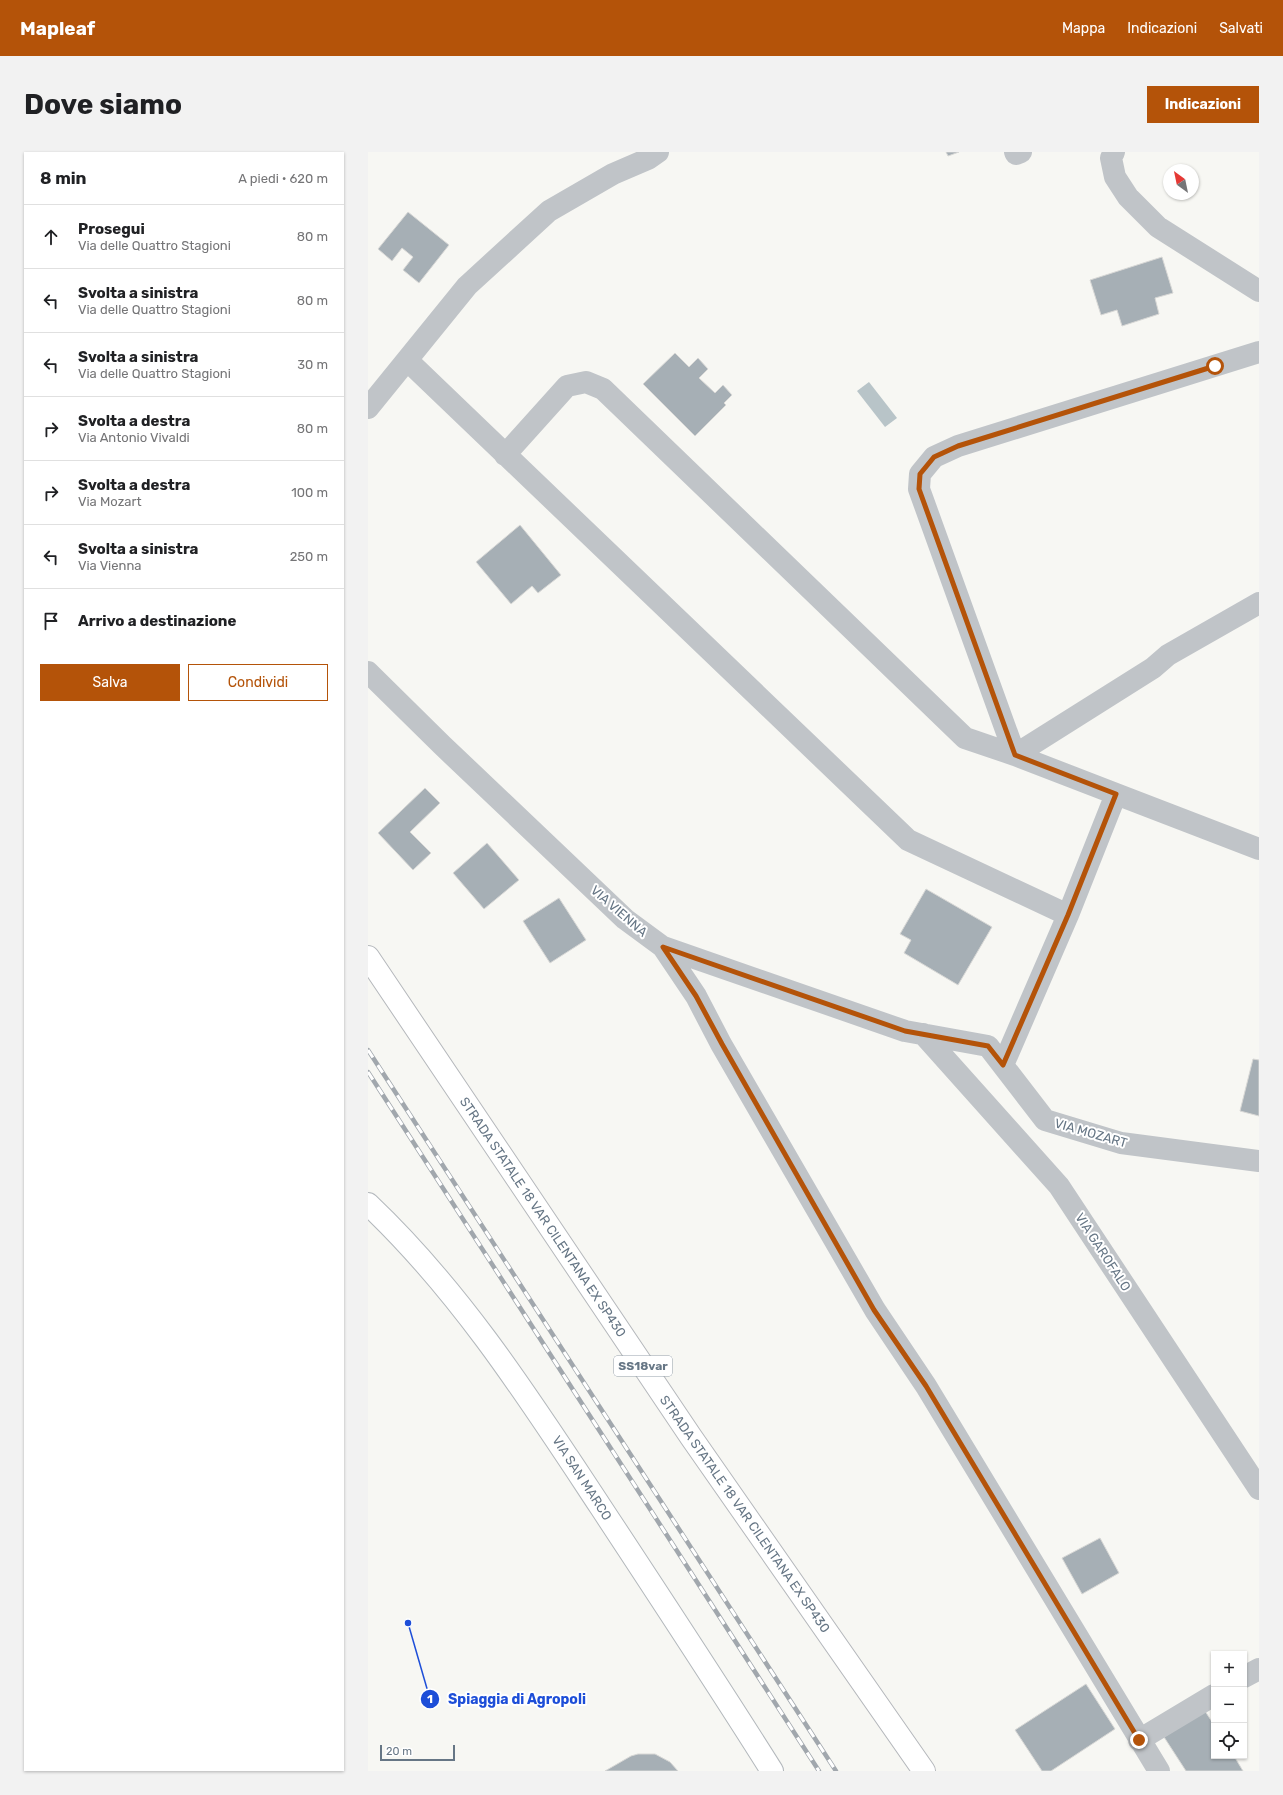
<!DOCTYPE html>
<html lang="it">
<head>
<meta charset="utf-8">
<style>
	:root { --surface:#fff; --page:#f2f2f2; --text:#202124; --muted:#757577; --line:#e0e0e0; --accent:#b45309 }
	body { margin:0; font-family:Rubik,sans-serif; background:var(--page); color:var(--text) }
	.controls { position:absolute; right:12px; bottom:12px; display:grid; overflow:hidden; border-radius:0px; box-shadow:0 1px 3px #0004 }
	.controls button { width:36px; height:36px; display:grid; place-items:center; padding:0; border:0; border-bottom:1px solid var(--line); background:var(--surface); color:var(--text); font:20px sans-serif }
	.compass { position:absolute; left:795px; top:12px; width:36px; height:36px; border-radius:50%; background:var(--surface); box-shadow:0 1px 3px #0004; rotate:327deg }
	.scale { position:absolute; left:12px; bottom:10px; width:75px; box-sizing:border-box; padding-left:4px; border:2px solid #667685; border-top:0; font-size:11px; line-height:14px; white-space:nowrap; color:#667685; -webkit-text-stroke:3px #fff; paint-order:stroke }
	.stop { position:absolute; width:12px; height:12px; margin:-9px; border:3px solid #b45309; border-radius:50%; background:#fff }
	.stop.end { background:#b45309; border-color:#fff; box-shadow:0 1px 4px #0008 }
	.list { margin:0; padding:0; list-style:none }
	h2 { display:flex; justify-content:space-between; align-items:center; height:52px; margin:0; padding:0 16px; font-size:17px }
	h2 small { font-size:13px; font-weight:400; color:var(--muted) }
	.list li { display:grid; grid-template-columns:26px 1fr auto; gap:12px; align-items:center; box-sizing:border-box; height:64px; padding:0 16px; border-top:1px solid var(--line) }
	.list b { display:block; font-size:15px; white-space:nowrap }
	.list p { margin:0; font-size:13px; white-space:nowrap; color:var(--muted) }
	.list em { font-size:13px; font-style:normal; color:var(--muted) }
	.actions { display:flex; gap:8px; padding:12px 16px }
	.actions a { flex:1; padding:9px 0; border:1px solid var(--accent); border-radius:0px; text-align:center; font-size:14px; color:var(--accent) }
	.actions .main { background:var(--accent); color:#fff }
	.icon { flex:none; width:22px; height:22px; fill:none; stroke:currentColor; stroke-width:2; stroke-linecap:round; stroke-linejoin:round }
	.map { position:relative; flex:none; width:891px; height:1619px; overflow:hidden; border-radius:0px }
	header { display:flex; align-items:center; gap:24px; box-sizing:border-box; height:56px; padding:0 20px; background:var(--accent); color:#fff }
	header strong { font-size:19px }
	nav { display:flex; gap:22px; margin-inline-start:auto; font-size:14px }
	.intro { display:flex; align-items:center; justify-content:space-between; box-sizing:border-box; height:96px; padding:0 24px }
	h1 { margin:0; font-size:28px }
	.button { padding:10px 18px; border-radius:0px; background:var(--accent); color:#fff; font-size:14px; font-weight:700 }
	main { display:flex; gap:24px; padding:0 24px }
	aside { flex:1; background:var(--surface); border-radius:0px; box-shadow:0 1px 3px #0004 }
	.map>svg:first-child { display:block }
</style>
</head>
<body>
<header>
<strong>Mapleaf</strong>
<nav><a>Mappa</a><a>Indicazioni</a><a>Salvati</a></nav>
</header>
<div class="intro"><h1>Dove siamo</h1><a class="button">Indicazioni</a></div>
<main>
<aside>
<h2>8 min<small>A piedi · 620 m</small></h2>
<ul class="list">
<li><svg class="icon" aria-label="ahead" viewBox="0 0 24 24"><path d="M12 20V5M6 11l6-6 6 6"/></svg><div><b>Prosegui</b><p>Via delle Quattro Stagioni</p></div><em>80 m</em></li>
<li><svg class="icon" aria-label="left" viewBox="0 0 24 24"><path d="M17 20v-9H6M10 6l-5 5 5 5"/></svg><div><b>Svolta a sinistra</b><p>Via delle Quattro Stagioni</p></div><em>80 m</em></li>
<li><svg class="icon" aria-label="left" viewBox="0 0 24 24"><path d="M17 20v-9H6M10 6l-5 5 5 5"/></svg><div><b>Svolta a sinistra</b><p>Via delle Quattro Stagioni</p></div><em>30 m</em></li>
<li><svg class="icon" aria-label="right" viewBox="0 0 24 24"><path d="M7 20v-9h11M14 6l5 5-5 5"/></svg><div><b>Svolta a destra</b><p>Via Antonio Vivaldi</p></div><em>80 m</em></li>
<li><svg class="icon" aria-label="right" viewBox="0 0 24 24"><path d="M7 20v-9h11M14 6l5 5-5 5"/></svg><div><b>Svolta a destra</b><p>Via Mozart</p></div><em>100 m</em></li>
<li><svg class="icon" aria-label="left" viewBox="0 0 24 24"><path d="M17 20v-9H6M10 6l-5 5 5 5"/></svg><div><b>Svolta a sinistra</b><p>Via Vienna</p></div><em>250 m</em></li>
<li><svg class="icon" aria-label="arrive" viewBox="0 0 24 24"><path d="M6 21V4h12l-3 4 3 4H6"/></svg><div><b>Arrivo a destinazione</b></div></li>
</ul>
<div class="actions"><a class="main">Salva</a><a>Condividi</a></div>
</aside>
<div class="map">
<svg width="891" height="1619" viewBox="0 0 891 1619">
	<rect width="100%" height="100%" fill="#f7f7f3"/>
	<path fill="#b8c4c8" d="M501 230 529 266 517 275 489 239Z"/>
	<path fill="#a6afb5" stroke="#d8d8d6" d="M578 0H591L580 4Z
		M40 60 81 93 51 131 35 118 45 105 34 96 24 109 10 97Z
		M794 105 805 141 787 146 791 162 754 174 749 158 733 163 722 128Z
		M307 201 321 215 330 206 340 217 331 226 347 241 355 233 364 243 356 251 358 253 327 284 275 232Z
		M152 373 193 423 170 441 164 434 143 452 108 410Z
		M57 636 72 651 42 680 63 701 45 718 10 681Z
		M119 691 151 728 116 757 85 721Z
		M558 737 624 775 590 833 536 801 543 788 532 782Z
		M191 746 218 788 182 811 155 769Z
		M885 907 891 908V964L872 959Z
		M732 1386 751 1421 714 1442 694 1406Z
		M718 1532 747 1577 683 1619H674L647 1578Z
		M837 1559 846 1573V1604H866L875 1619H818L796 1585Z
		M270 1602H287L302 1610 310 1619H237L263 1604Z"/>
	<g fill="none" stroke-linecap="round" stroke-linejoin="round">
		<g stroke="#b3b8bc" stroke-width="24">
			<path id="major" d="M0 1052C93 1140 162 1248 232 1354 290 1442 348 1530 404 1619"/>
		</g>
		<g stroke="#b5b8bc" stroke-width="24">
			<path id="highway" d="M0 805 323 1285 556 1619"/>
		</g>
		<path stroke="#c0c4c8" stroke-width="22" d="M647 0 648 2 653 0
			M746 0 743 6 747 25 760 45 790 75 891 139
			M39 208 540 688 700 763
			M0 256 99 134 181 59 245 22 280 7 290 0
			M137 303 199 234 218 230 235 237 597 586 647 603 785 516 800 503 891 451
			M0 520 74 593 257 767 295 795 328 844 353 892 507 1158 558 1234 791 1619
			M748 642 647 603 551 337 552 322 566 305 590 294 891 200
			M295 795 537 879 620 894 677 968 753 991 891 1009
			M555 882 691 1034 891 1337
			M635 913 700 763 748 642 891 697
			M876 1525 891 1517
			M771 1588 846 1543"/>
		<use href="#major" stroke="#fff" stroke-width="22"/>
		<use href="#highway" stroke="#fff" stroke-width="22"/>
		<g stroke="#a1a7ad" stroke-width="4.5">
			<path id="rail" d="M0 898 468 1619
				M0 920 451 1619"/>
		</g>
		<use href="#rail" stroke="#fff" stroke-width="3" stroke-dasharray="9" stroke-linecap="butt"/>
	</g>
	<g fill="none" stroke-linecap="round" stroke-linejoin="round">
		<path stroke="#b45309" stroke-width="5" d="M771 1588 558 1234 506 1158 354 892 328 844 295 795 537 879 620 894 635 913 700 763 748 642 647 603 551 337 552 322 566 305 590 294 847 214"/>
	</g>
	<g text-anchor="middle" dominant-baseline="central" stroke-width="4" stroke-linejoin="round" paint-order="stroke">
		<rect fill="#fff" stroke="#949faa" stroke-width="1" x="246" y="1204" width="58" height="20" rx="3"/>
		<g font-size="12" font-weight="bold" fill="#667685">
			<text x="275" y="1214">SS18var</text>
		</g>
		<g font-size="13" fill="#667685" stroke="#fff">
			<text transform="translate(251 759) rotate(41)">VIA VIENNA</text>
			<text transform="translate(723 981) rotate(16)">VIA MOZART</text>
			<text transform="translate(175 1065) rotate(56)">STRADA STATALE 18 VAR CILENTANA EX SP430</text>
			<text transform="translate(735 1100) rotate(57)">VIA GAROFALO</text>
			<text transform="translate(214 1326) rotate(57)">VIA SAN MARCO</text>
			<text transform="translate(377 1362) rotate(55)">STRADA STATALE 18 VAR CILENTANA EX SP430</text>
		</g>
	</g>
	<path fill="none" stroke="#1d4ed8" stroke-width="1.5" d="M40 1471L62 1547"/>
	<g fill="#1d4ed8" stroke="#fff" stroke-width="1.5">
		<circle cx="40" cy="1471" r="4"/>
		<circle cx="62" cy="1547" r="10"/>
	</g>
	<g font-size="12" text-anchor="middle" font-weight="bold" fill="#fff">
		<text x="62" y="1551">1</text>
	</g>
	<g font-size="14" text-anchor="middle" font-weight="bold" fill="#1d4ed8" stroke="#fff" stroke-width="4" stroke-linejoin="round" paint-order="stroke">
		<text x="149" y="1552">Spiaggia di Agropoli</text>
	</g>
</svg>
<div class="controls">
<button>+</button>
<button>−</button>
<button><svg class="icon" aria-label="locate" viewBox="0 0 24 24"><circle cx="12" cy="12" r="6"/><path d="M12 2v4M12 18v4M2 12h4M18 12h4"/></svg></button>
</div>
<svg class="compass" viewBox="-18 -18 36 36"><path d="M0-13l5 13h-10z" fill="#e53935"/><path d="M0 13l5-13h-10z" fill="#757577"/></svg>
<div class="scale">20 m</div>
<div class="stop" style="left:847px;top:214px"></div>
<div class="stop end" style="left:771px;top:1588px"></div>
</div>
</main>
</body>
</html>
